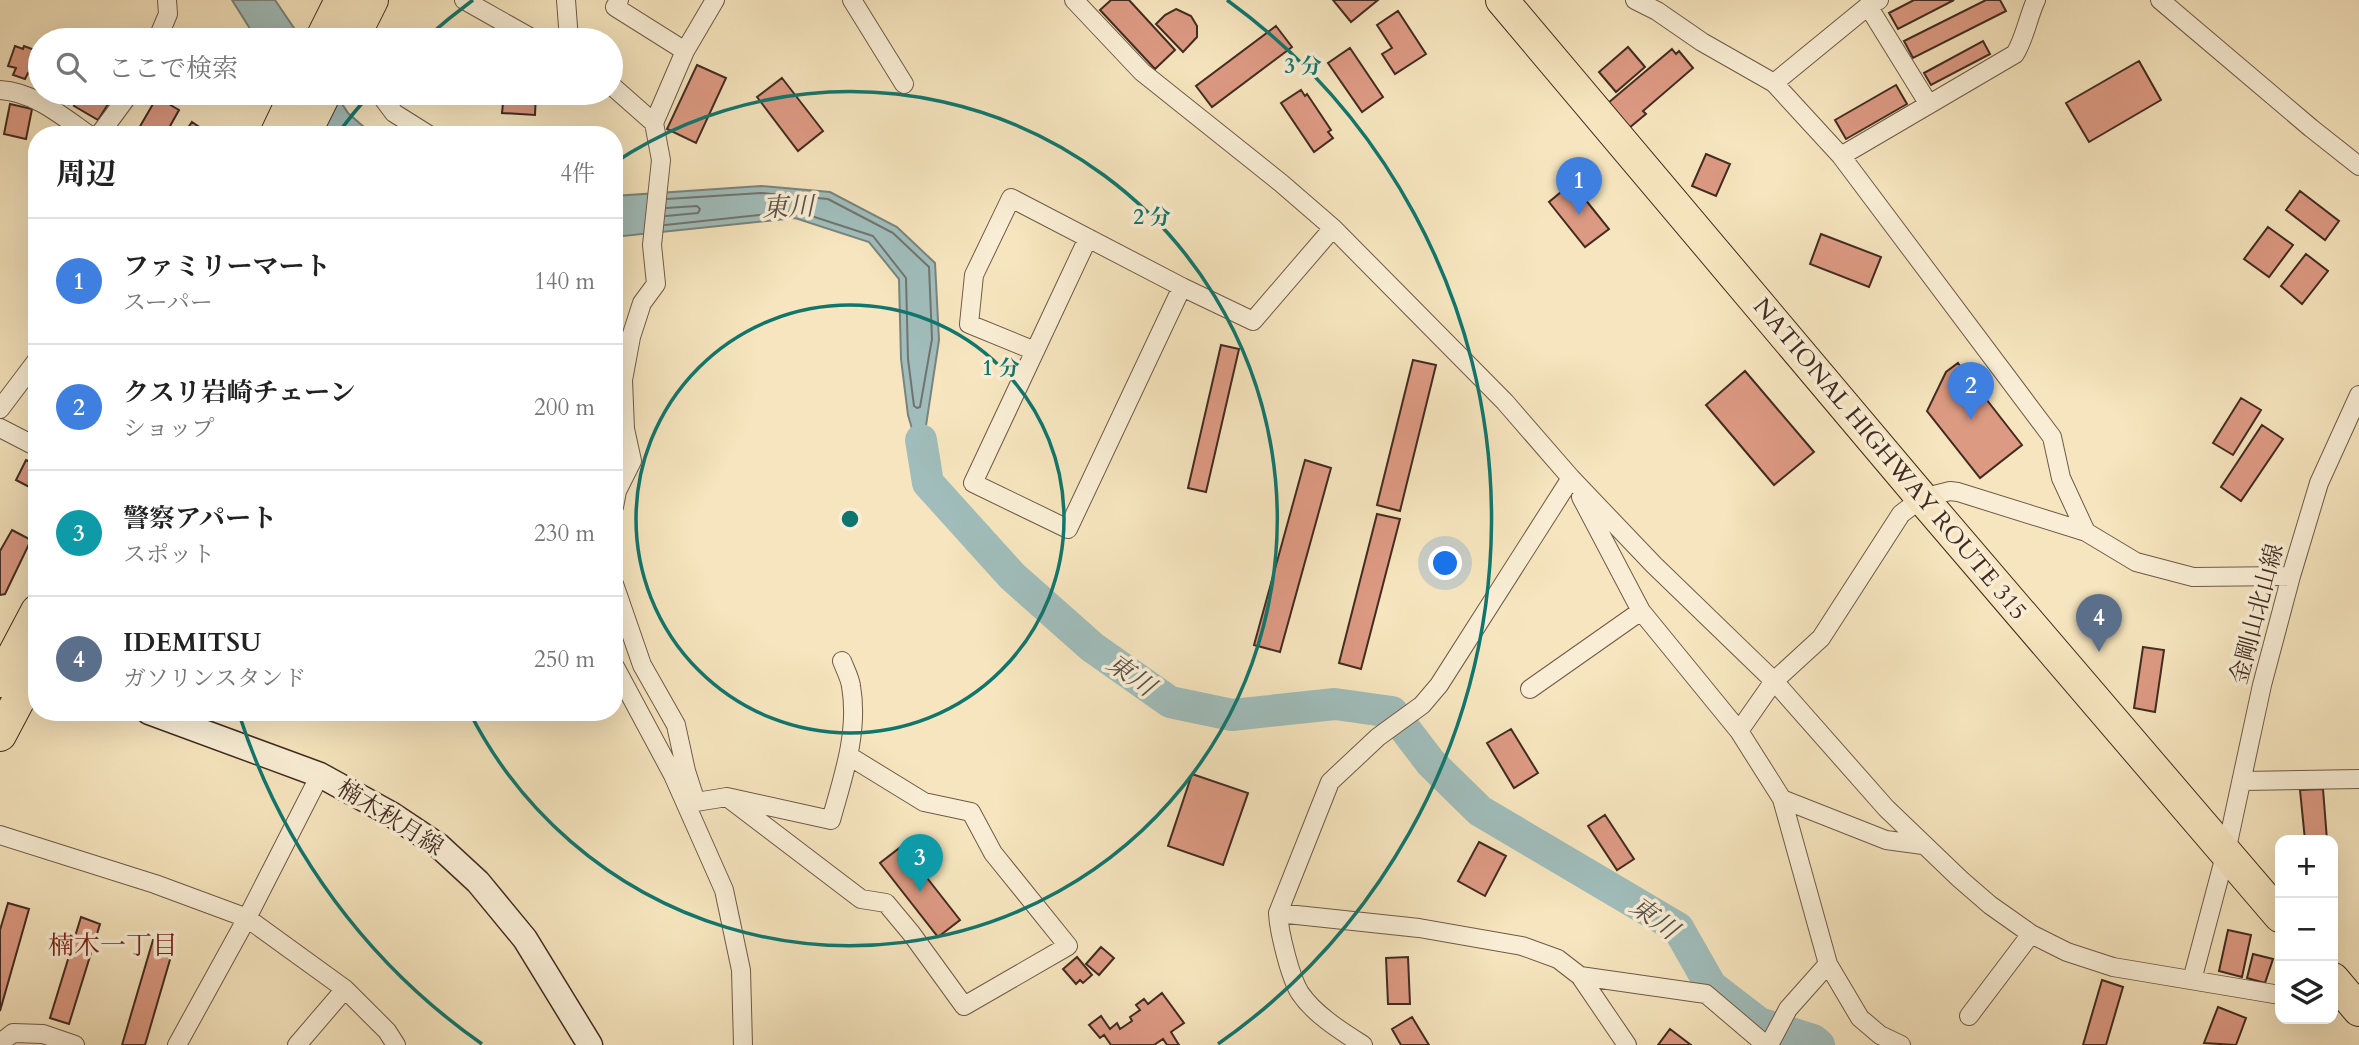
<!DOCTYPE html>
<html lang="ja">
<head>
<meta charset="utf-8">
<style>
	:root { --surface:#fff; --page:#f2f2f2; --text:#222; --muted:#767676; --line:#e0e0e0; --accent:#1a73e8 }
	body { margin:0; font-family:Cardo,"Noto Serif JP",serif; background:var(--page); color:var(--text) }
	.controls { position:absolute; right:21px; bottom:21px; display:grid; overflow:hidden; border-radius:14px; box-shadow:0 7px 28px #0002 }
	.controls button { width:63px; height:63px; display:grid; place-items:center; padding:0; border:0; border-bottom:2px solid var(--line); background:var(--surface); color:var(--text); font:35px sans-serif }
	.you { position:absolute; left:1446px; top:564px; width:24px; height:24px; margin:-18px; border:5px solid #fff; border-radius:50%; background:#1a73e8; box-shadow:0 0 0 10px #1a73e833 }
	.badge { display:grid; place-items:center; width:46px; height:46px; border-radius:50%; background:var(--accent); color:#fff; font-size:23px; font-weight:700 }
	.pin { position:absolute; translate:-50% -58px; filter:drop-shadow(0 2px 4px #0008) }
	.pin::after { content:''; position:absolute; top:37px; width:24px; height:21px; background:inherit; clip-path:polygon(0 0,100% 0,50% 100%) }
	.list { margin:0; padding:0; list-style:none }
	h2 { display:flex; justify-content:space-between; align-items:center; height:91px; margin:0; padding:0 28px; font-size:30px }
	h2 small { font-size:23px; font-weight:400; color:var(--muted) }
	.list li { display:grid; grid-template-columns:46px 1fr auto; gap:21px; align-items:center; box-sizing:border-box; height:126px; padding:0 28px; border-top:2px solid var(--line) }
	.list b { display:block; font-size:26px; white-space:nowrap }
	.list p { margin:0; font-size:23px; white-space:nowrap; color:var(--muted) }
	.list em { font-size:23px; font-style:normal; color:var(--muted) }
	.icon { flex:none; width:38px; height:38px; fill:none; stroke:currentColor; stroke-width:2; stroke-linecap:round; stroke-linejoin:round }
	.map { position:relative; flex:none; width:2359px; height:1045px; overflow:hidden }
	.search { position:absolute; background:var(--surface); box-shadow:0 7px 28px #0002; left:28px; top:28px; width:595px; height:77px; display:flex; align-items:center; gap:18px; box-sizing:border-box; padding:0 24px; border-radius:38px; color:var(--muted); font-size:26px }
	.panel { position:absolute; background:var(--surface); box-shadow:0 7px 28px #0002; left:28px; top:126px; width:595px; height:595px; border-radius:28px }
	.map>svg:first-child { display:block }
</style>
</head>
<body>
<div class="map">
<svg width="2359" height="1045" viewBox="0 0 2359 1045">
	<rect width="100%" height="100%" fill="#f6e5be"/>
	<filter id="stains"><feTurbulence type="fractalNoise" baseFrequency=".00286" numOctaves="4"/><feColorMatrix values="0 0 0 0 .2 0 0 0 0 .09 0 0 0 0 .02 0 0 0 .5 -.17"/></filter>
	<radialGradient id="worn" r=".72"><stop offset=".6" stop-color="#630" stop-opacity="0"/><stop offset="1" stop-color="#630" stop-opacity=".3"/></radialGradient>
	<path fill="#a0bdbb" stroke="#7a837d" stroke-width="2" d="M232 0H275L302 40H257Z
		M335 93 348 113 373 135H314Z
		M761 186 830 192 897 227 935 263 939 340 925 432 928 483 908 415 901 359 899 279 869 242 795 218 614 237V196Z"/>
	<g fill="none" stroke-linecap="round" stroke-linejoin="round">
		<path stroke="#71746e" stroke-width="2" d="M666 216 698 213 700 209 697 206 666 208
			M665 225 796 211 873 236 906 278 908 359 914 406 917 408 920 407 932 339 929 267 893 233 828 199 761 193 667 199"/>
		<path stroke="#a0bdbb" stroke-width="32" d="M921 440 928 483 1012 576 1092 647 1170 702 1232 715 1335 704 1392 712 1431 763 1480 811 1678 928 1711 986 1759 1023 1813 1040 1819 1045"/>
	</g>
	<path fill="#dd9a83" stroke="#422b21" stroke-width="2" d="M1111 0H1129L1175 50 1155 69 1100 10Z
		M1333 0H1378L1351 22Z
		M1914 0H1954L1898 29 1889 13Z
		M1986 0H2000L2006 11 1913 58 1904 41Z
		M1176 9 1191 16 1197 26V37L1183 52 1156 24 1165 15Z
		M1398 11 1426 54 1395 74 1382 54 1392 48 1377 25Z
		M1276 26 1292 47 1212 107 1196 86Z
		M1983 41 1990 54 1931 85 1924 73Z
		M15 46 23 49 24 46 40 52V63L36 76 28 73 25 79 13 75 16 68 8 66Z
		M1628 47 1645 67 1616 92 1599 72Z
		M1350 48 1383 97 1362 112 1328 63Z
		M1672 49 1676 54 1679 51 1693 68 1643 111 1646 114 1629 128 1608 103Z
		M2139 61 2161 100 2089 142 2066 103Z
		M697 65 726 78 696 143 667 129Z
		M782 78 823 131 798 151 757 97Z
		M1896 85 1907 104 1846 139 1835 120Z
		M1301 90 1305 96 1307 94 1331 130 1328 132 1333 138 1314 152 1281 103Z
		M48 93H73L68 104Z
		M82 93H95L110 101 98 120 74 106Z
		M504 93H536L535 115 502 113Z
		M157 97 179 110 165 135H135Z
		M10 104 32 109 26 139 4 134Z
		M192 122 208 133 206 135H183Z
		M1706 154 1730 164 1716 196 1692 186Z
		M1572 183 1609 229 1585 247 1549 202Z
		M2300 191 2339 221 2325 240 2286 210Z
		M2268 227 2293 245 2269 277 2244 259Z
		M1821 234 1881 257 1869 287 1810 264Z
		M2306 254 2328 271 2302 304 2281 286Z
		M1221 345 1239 349 1206 492 1188 488Z
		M1413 360 1436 365 1400 511 1377 505Z
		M1958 363 2022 445 1980 478 1927 411 1946 372Z
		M1745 371 1814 452 1774 485 1706 405Z
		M2241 398 2261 410 2233 455 2213 443Z
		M2262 425 2283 439 2241 501 2221 487Z
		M26 460 37 466V491L16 480Z
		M1305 460 1331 468 1280 652 1254 645Z
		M1377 514 1400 519 1361 669 1339 663Z
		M12 530 31 540 5 594 0 595V551Z
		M2143 647 2164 650 2155 712 2134 708Z
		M1511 729 1538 773 1514 788 1487 743Z
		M1192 774 1248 793 1223 865 1168 846Z
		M2323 789 2327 840H2305L2300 790Z
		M1605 815 1634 859 1617 870 1588 826Z
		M1479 842 1506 856 1485 896 1458 881Z
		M902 846 960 920 938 937 880 863Z
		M8 903 29 909 0 1011V930Z
		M81 917 100 924 69 1024 50 1018Z
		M2228 930 2251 935 2242 977 2219 971Z
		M153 940 174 946 145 1045H122Z
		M1101 947 1114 958 1099 975 1086 964Z
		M2253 954 2273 959 2265 983 2247 978Z
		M1077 957 1092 975 1083 983 1080 980 1076 984 1063 969Z
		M1408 957 1410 1004H1388L1386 958Z
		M2102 980 2123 987 2106 1045H2083Z
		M1162 993 1184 1023 1171 1032 1179 1045H1167L1163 1039 1154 1045H1111L1104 1035 1100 1038 1089 1025 1101 1016 1110 1029 1117 1023 1120 1029 1132 1021 1130 1017 1140 1010 1136 1005 1144 999 1148 1004Z
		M2218 1007 2246 1018 2236 1045 2204 1043Z
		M1412 1017 1429 1045H1401L1392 1029Z
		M1670 1029 1691 1045H1658Z"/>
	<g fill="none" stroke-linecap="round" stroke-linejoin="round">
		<g stroke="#6f5a48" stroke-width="20">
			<path id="street" d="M464 0 535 40
				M566 0 569 40
				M619 0 615 7 685 51
				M852 0 904 84
				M1074 0 1142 72 1281 183 1333 228 1505 402 1571 478 1654 565 1774 681 1886 808 1960 879 1990 905 2031 934 2067 952 2113 967 2280 995
				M1635 0 1657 11 1702 42 1774 83 1841 156 2052 437 2061 478 2086 532
				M2160 0 2311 128 2359 166
				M1868 6 1928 103
				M157 40 168 14 167 0
				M1774 83 1868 6 1879 0
				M611 85 654 123
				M0 90C34 92 62 116 89 135
				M379 93 394 113 429 135
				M99 135 130 93
				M1841 156 2015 54C2025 38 2028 17 2036 0
				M1088 238 973 483 1068 529 1182 287
				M1035 351 969 324 974 275 1011 198 1182 287 1253 321 1333 228
				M0 409 37 360
				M0 428 37 447
				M1581 497 1641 611 1739 731 1782 799 1828 964 1860 1018 1880 1035 1901 1045
				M614 507 617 491 632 461 625 429 623 380 631 337 642 303 656 284 652 245 661 160 654 123 685 51 715 0
				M614 584 642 665 676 725 686 771 696 802
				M614 665 673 775 724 890 741 970 743 1045
				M1530 689 1641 611
				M1739 731 1774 681 1821 638 1901 514 1922 498 1950 491 1958 492 2086 532 2136 562 2193 577 2291 576
				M2243 781 2359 779
				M727 797 861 899 886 903 911 933 964 1006 1068 946 993 853 971 812 924 802 849 756
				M1782 799 1886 840 1923 845
				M684 800 696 802 727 797 831 820C843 777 859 732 851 686 850 678 845 669 842 661
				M0 835 155 884 247 918 345 989 387 1031 396 1045
				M1278 913 1419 928 1522 946 1558 959 1580 976 1627 1045
				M1580 976 1706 994 1766 1045
				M2192 980 2226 852 2262 685 2291 576 2319 483 2359 395
				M1969 1016 2031 934
				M0 1043 13 1033 43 1034 75 1045
				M177 1045 247 918 320 775
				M297 1045 345 989
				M1363 1045C1341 1031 1315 1015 1300 993 1290 977 1279 932 1278 913L1330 782 1378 737 1422 705 1439 685 1571 478
				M1769 1045 1788 1009 1828 964"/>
		</g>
		<g stroke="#422b21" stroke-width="27">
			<path id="secondary" d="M149 712 320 775 391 814 439 846 478 882 525 939 590 1045"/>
		</g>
		<g stroke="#422b21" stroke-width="34">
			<path id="highway" d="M1502 0 1922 498 2280 916
				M321 40 341 0
				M352 40 372 0
				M276 135 296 93
				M304 135 325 93
				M0 681 37 611
				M0 735 37 665
				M2333 979 2359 1010"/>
		</g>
		<use href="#street" stroke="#f9eed5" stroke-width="18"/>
		<use href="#secondary" stroke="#f9eed5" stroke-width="24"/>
		<use href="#highway" stroke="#f6e5be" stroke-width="32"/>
	</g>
	<g fill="none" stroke="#0f766e" stroke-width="3.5">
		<circle cx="850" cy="519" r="214"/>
		<path d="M614 163A427 427 0 1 1 470 713"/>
		<path d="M482 1044A641 641 0 0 1 240 717M338 133A641 641 0 0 1 370 94M425 39A641 641 0 0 1 473 0M1227 0A641 641 0 0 1 1218 1044"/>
	</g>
	<g text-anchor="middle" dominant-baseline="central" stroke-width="7" stroke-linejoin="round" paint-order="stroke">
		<g font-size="24" fill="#422b21" stroke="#f9eed5">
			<text transform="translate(1890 459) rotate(50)">NATIONAL HIGHWAY ROUTE 315</text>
			<text transform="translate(2257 614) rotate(-75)">金剛山北山線</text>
			<text transform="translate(390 818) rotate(32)">楠木秋月線</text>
		</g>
		<g font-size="26" font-style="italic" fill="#5a5048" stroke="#f9eed5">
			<text transform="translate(788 207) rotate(-2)">東川</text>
			<text transform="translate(1131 675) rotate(35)">東川</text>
			<text transform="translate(1654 918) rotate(36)">東川</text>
		</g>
		<g font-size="26" fill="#7a1f14" stroke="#f9eed5">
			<text x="113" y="945">楠木一丁目</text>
		</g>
	</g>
	<circle cx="850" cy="519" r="10" fill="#0f766e" stroke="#f9eed5" stroke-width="3.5"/>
	<g font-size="21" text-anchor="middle" font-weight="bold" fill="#0f766e" stroke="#f9eed5" stroke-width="7" stroke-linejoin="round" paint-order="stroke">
		<text x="1303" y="73">3 分</text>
		<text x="1152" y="224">2 分</text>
		<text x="1001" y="375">1 分</text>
	</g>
	<rect width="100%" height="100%" filter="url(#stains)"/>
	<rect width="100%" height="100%" fill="url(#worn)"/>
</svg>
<div class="controls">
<button>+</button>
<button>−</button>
<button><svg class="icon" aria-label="layers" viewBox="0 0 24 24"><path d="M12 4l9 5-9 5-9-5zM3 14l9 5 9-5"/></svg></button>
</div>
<div class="you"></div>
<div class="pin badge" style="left:1579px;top:215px;background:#3f7fe0">1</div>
<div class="pin badge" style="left:1971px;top:420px;background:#3f7fe0">2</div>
<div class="pin badge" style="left:920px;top:892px;background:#0f9aa8">3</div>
<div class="pin badge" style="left:2099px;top:652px;background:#5c6f8a">4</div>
<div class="search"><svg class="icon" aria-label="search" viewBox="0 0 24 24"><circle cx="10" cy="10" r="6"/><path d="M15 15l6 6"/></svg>ここで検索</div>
<section class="panel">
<h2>周辺<small>4件</small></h2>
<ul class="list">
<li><span class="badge" style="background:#3f7fe0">1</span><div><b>ファミリーマート</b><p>スーパー</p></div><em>140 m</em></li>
<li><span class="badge" style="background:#3f7fe0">2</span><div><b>クスリ岩崎チェーン</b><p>ショップ</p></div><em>200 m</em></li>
<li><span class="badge" style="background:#0f9aa8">3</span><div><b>警察アパート</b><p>スポット</p></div><em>230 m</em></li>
<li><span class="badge" style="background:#5c6f8a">4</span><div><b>IDEMITSU</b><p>ガソリンスタンド</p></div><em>250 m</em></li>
</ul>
</section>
</div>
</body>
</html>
